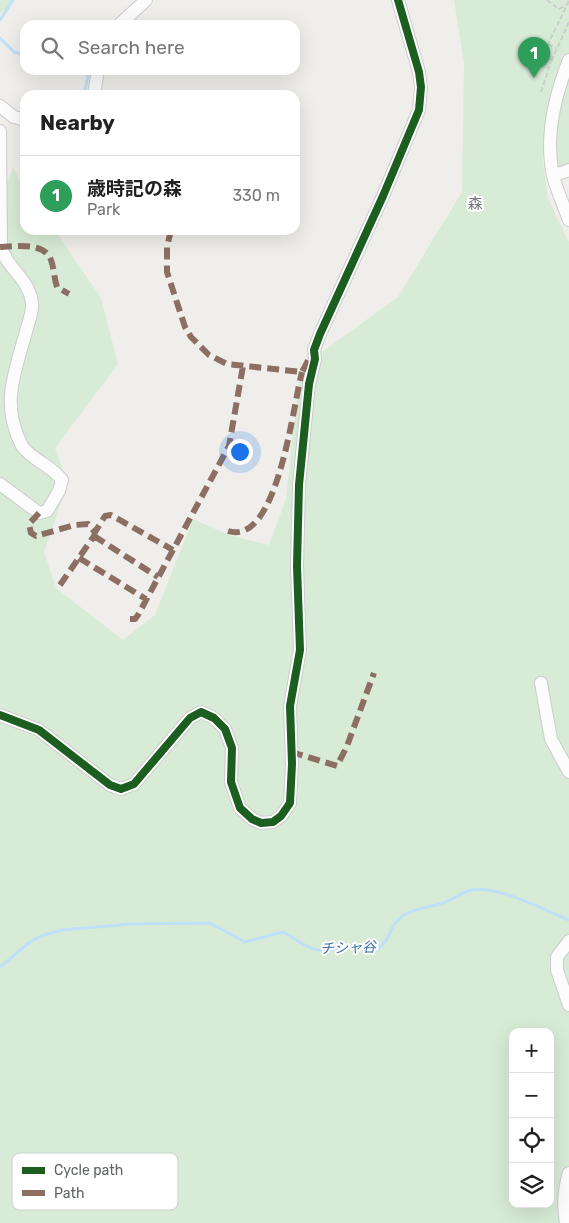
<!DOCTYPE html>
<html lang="en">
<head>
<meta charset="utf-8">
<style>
	:root { --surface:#fff; --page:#f6f6f6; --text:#222; --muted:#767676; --line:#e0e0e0; --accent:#919496 }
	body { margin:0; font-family:Rubik,"Noto Sans JP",sans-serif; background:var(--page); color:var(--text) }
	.controls { position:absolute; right:15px; bottom:15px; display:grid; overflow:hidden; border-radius:10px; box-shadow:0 5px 20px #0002 }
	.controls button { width:45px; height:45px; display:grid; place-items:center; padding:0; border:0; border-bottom:1px solid var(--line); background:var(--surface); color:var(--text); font:25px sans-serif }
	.you { position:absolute; left:239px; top:451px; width:18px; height:18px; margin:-12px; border:4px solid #fff; border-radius:50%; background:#1a73e8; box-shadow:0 0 0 8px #1a73e833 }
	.badge { display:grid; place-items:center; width:32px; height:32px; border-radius:50%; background:var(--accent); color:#fff; font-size:16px; font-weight:700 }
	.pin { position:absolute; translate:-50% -41px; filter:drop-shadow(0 1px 2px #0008) }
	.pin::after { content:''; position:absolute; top:26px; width:18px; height:15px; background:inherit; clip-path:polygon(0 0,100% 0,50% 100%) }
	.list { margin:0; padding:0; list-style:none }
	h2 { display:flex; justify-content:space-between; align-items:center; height:65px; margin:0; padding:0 20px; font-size:21px }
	h2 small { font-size:16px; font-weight:400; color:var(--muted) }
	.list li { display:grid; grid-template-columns:32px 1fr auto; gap:15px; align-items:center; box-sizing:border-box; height:80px; padding:0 20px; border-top:1px solid var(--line) }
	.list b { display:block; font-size:19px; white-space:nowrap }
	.list p { margin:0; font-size:16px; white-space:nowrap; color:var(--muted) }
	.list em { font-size:16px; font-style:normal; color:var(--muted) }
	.icon { flex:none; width:28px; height:28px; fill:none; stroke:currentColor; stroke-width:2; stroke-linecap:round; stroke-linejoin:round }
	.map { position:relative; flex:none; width:569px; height:1223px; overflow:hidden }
	.search { position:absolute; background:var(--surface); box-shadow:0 5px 20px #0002; left:20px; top:20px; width:280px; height:55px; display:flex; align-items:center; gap:12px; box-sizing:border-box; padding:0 18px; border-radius:15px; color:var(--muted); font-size:19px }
	.panel { position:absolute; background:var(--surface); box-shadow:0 5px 20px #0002; left:20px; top:90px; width:280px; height:145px; border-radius:15px }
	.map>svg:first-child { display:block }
</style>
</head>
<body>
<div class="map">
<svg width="569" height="1223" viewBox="0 0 569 1223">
	<rect width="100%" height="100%" fill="#efeeea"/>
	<path fill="#d8ebd6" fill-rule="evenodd" d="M0 0H15L0 14Z
		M454 0H569V168L561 169 542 156 548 199 569 242V1223H0V200L13 167 25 190V230H55L101 298 118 364 55 448 68 483 44 552 56 588 123 640 155 615 193 519 229 535 269 545 286 499 300 368 398 297 462 192 464 62ZM513 1032H550V1204H513Z"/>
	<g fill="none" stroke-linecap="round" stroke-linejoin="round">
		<path stroke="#bfe0f9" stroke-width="3" d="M0 20 13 0
			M0 38 14 52 25 55
			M80 70 85 72 88 76 84 95
			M0 967 30 942 41 936 62 930 131 924 210 923 245 942 283 932C293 937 307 949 318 950 338 951 357 943 376 950 391 941 387 931 398 920 408 909 426 908 440 904 451 901 460 893 471 890 495 884 546 911 569 920"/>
		<g stroke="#cbcccc" stroke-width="14">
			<path id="minor" d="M119 25 146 0
				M569 60C555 95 545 138 553 176 557 191 564 206 569 220
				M94 95 98 70
				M0 106 14 117 25 120
				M0 131 1 246C6 269 32 280 32 306 32 313 29 321 27 328 15 373 0 403 22 446 33 461 51 465 62 480L59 491 47 511 39 513 0 484
				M553 176 569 170
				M541 683 551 739 569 772
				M0 715 39 730 110 785 121 789 134 784 190 718 201 712 214 718 225 729 232 748 231 782 240 808 252 819 261 823 273 822 281 816 290 803 292 764 290 706 300 650 297 566 299 485 309 384 315 359 314 350 320 334 383 196 419 110 421 87 419 72 398 0
				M569 941 557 957V970L569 1005
				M566 1223C563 1206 564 1189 569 1173"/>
		</g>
		<path stroke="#cacfcc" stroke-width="2" stroke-dasharray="5 2.5" stroke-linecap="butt" d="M547 0 559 9 566 5
			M569 1 548 44 551 62 569 22
			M548 44 556 48
			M541 92 551 62"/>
		<use href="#minor" stroke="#fdfcfc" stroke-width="12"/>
		<path stroke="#8d6e63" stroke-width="6" stroke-dasharray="12 6" stroke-linecap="butt" d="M171 230 167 247V272L185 327 191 337 209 355 227 364 302 372 311 355
			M0 247C15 246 45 242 51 260 54 268 54 278 57 287L69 294
			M39 513 29 524 31 533 36 536 75 525 88 524 95 532 105 516 111 515 173 550
			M228 531C278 547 293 404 302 372
			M94 536 158 577
			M79 558 146 599
			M60 585 94 536 95 532
			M130 619H135L138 615 229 446 243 366
			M291 752 337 766 347 746 374 673"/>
		<g stroke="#fff" stroke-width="11">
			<path id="cycleway" d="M0 715 39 730 110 785 121 789 134 784 190 718 201 712 214 718 225 729 232 748 231 782 240 808 252 819 261 823 273 822 281 816 290 803 292 764 290 706 300 650 297 566 299 485 309 384 315 359 314 350 320 334 383 196 419 110 421 87 419 72 398 0"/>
		</g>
		<use href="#cycleway" stroke="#1b5e20" stroke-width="8"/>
	</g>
	<g text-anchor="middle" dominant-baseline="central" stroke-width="4" stroke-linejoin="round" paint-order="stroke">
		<g font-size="14" font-style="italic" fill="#4174aa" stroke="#fff">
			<text transform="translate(348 948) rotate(-2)">チシャ谷</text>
		</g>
		<g font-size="15" fill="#70757a" stroke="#fff">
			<text x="475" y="204">森</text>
		</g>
	</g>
	<rect x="12" y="1153" width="166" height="57" rx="8" fill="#fff" stroke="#cfd0d2" stroke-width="1"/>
	<rect x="22" y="1167" width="23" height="7" fill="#1b5e20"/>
	<rect x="22" y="1190" width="23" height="6" fill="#8d6e63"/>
	<g font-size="14" fill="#5f6368">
		<text x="54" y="1175">Cycle path</text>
		<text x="54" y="1198">Path</text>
	</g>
</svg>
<div class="controls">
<button>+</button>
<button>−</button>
<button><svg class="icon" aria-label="locate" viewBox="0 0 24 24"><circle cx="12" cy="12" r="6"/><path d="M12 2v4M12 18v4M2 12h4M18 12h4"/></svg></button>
<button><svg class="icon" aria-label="layers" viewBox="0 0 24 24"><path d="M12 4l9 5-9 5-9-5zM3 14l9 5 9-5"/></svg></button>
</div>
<div class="you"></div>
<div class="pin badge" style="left:534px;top:78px;background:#2e9e5b">1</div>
<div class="search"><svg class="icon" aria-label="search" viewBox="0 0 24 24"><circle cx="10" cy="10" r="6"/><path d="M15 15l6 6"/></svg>Search here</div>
<section class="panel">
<h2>Nearby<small></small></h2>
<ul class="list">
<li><span class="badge" style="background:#2e9e5b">1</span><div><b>歳時記の森</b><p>Park</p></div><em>330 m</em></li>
</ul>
</section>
</div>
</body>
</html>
